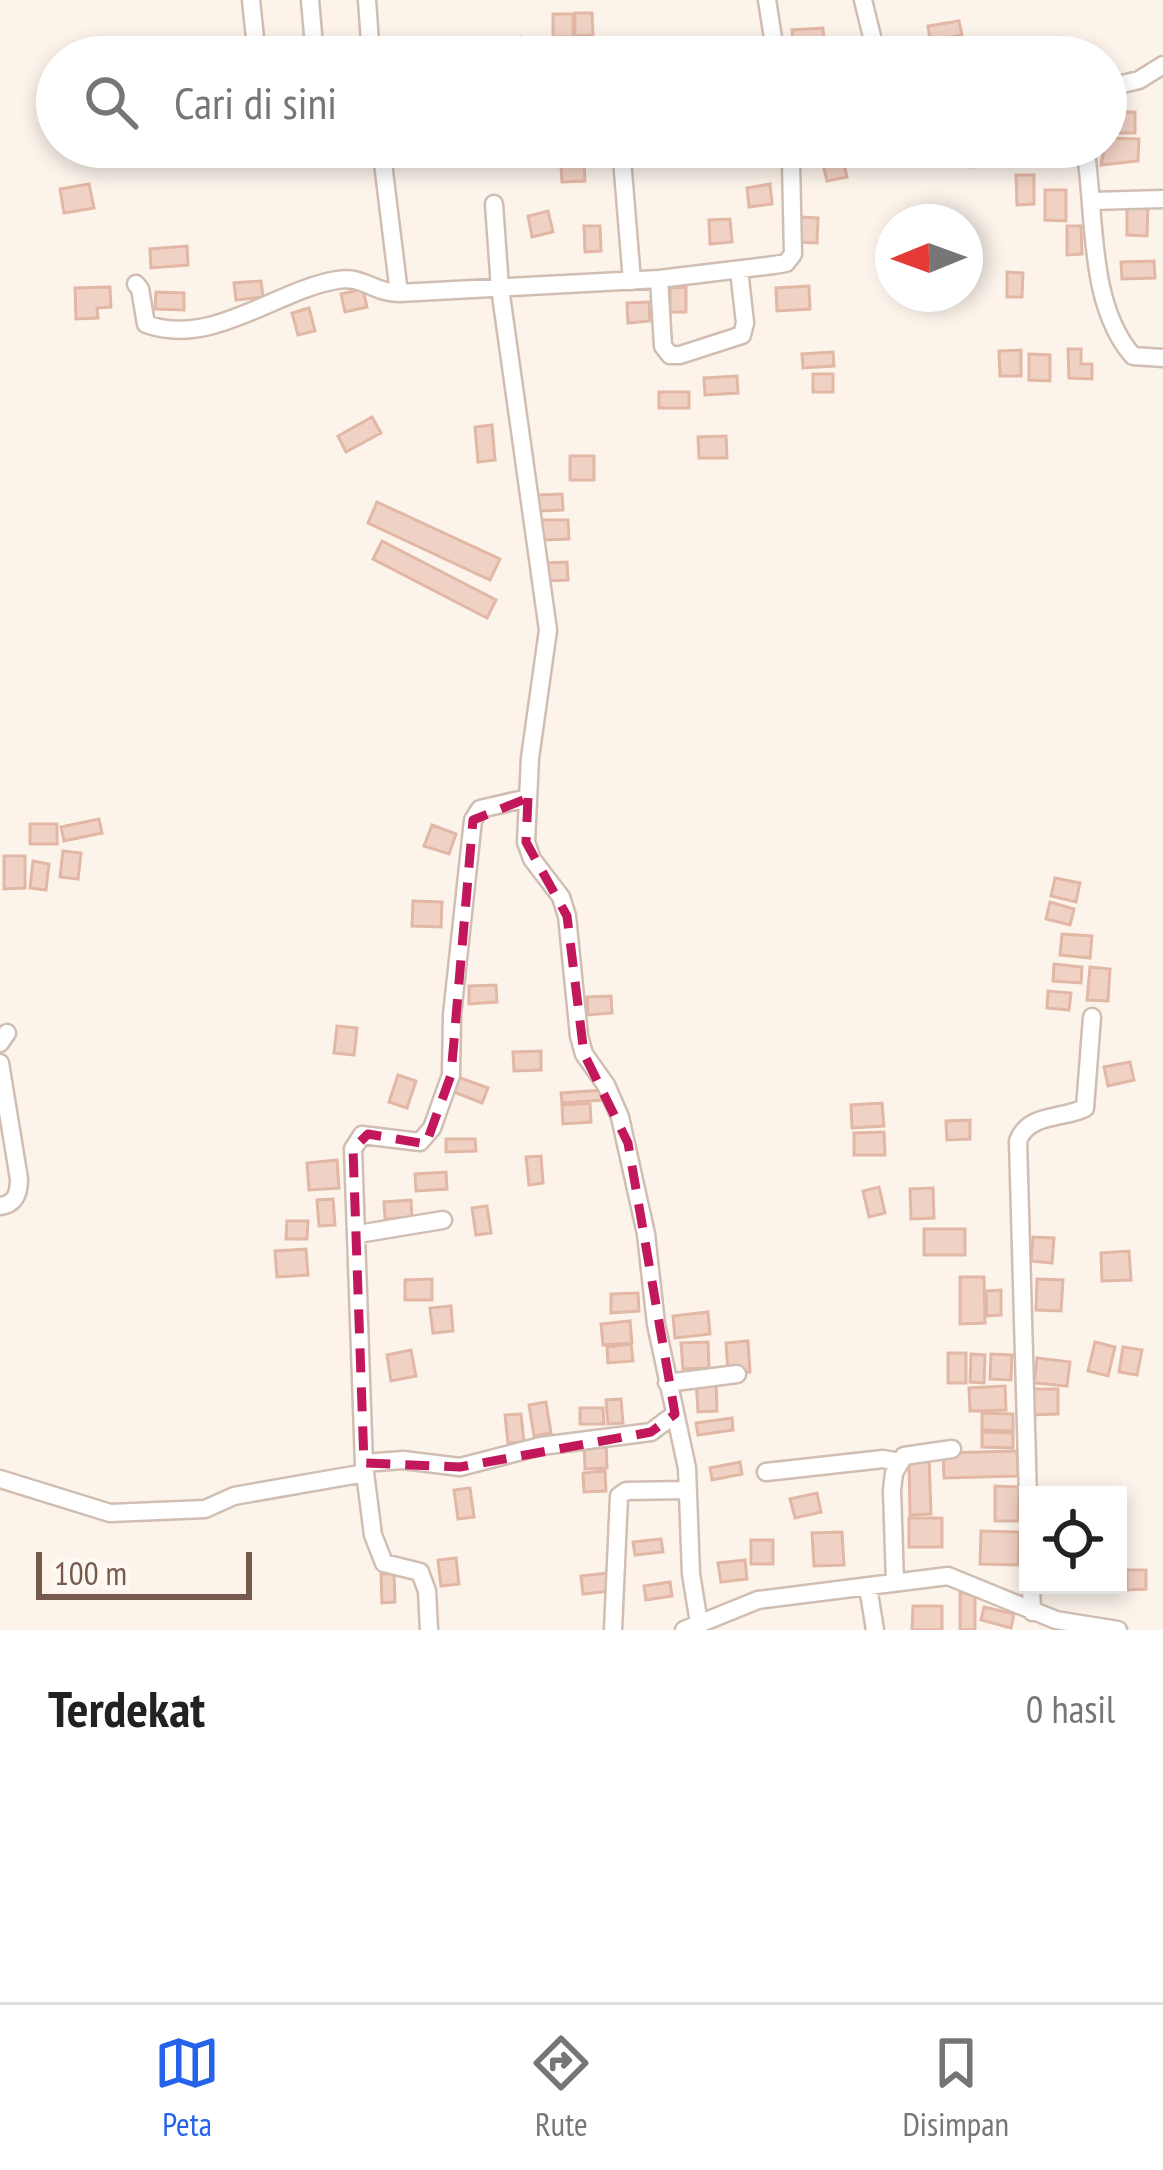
<!DOCTYPE html>
<html lang="id">
<head>
<meta charset="utf-8">
<style>
	:root { --surface:#fff; --page:#f2f2f2; --text:#222; --muted:#767676; --line:#e0e0e0; --accent:#2563eb }
	body { margin:0; font-family:"PT Sans Narrow",sans-serif; background:var(--page); color:var(--text) }
	.controls { position:absolute; right:36px; bottom:36px; display:grid; overflow:hidden; border-radius:0px; box-shadow:0 6px 18px #0003 }
	.controls button { width:108px; height:108px; display:grid; place-items:center; padding:0; border:0; border-bottom:3px solid var(--line); background:var(--surface); color:var(--text); font:60px sans-serif }
	.compass { position:absolute; left:875px; top:204px; width:108px; height:108px; border-radius:50%; background:var(--surface); box-shadow:0 6px 18px #0003; rotate:269deg }
	.scale { position:absolute; left:36px; bottom:30px; width:216px; box-sizing:border-box; padding-left:12px; border:6px solid #775a4e; border-top:0; font-size:33px; line-height:42px; white-space:nowrap; color:#775a4e; -webkit-text-stroke:9px #fef9f2; paint-order:stroke }
	.list { margin:0; padding:0; list-style:none }
	h2 { display:flex; justify-content:space-between; align-items:center; height:156px; margin:0; padding:0 48px; font-size:51px }
	h2 small { font-size:39px; font-weight:400; color:var(--muted) }
	.icon { flex:none; width:66px; height:66px; fill:none; stroke:currentColor; stroke-width:2; stroke-linecap:round; stroke-linejoin:round }
	.map { position:relative; flex:none; width:1163px; height:1630px; overflow:hidden }
	.search { position:absolute; background:var(--surface); box-shadow:0 6px 18px #0003; left:36px; right:36px; top:36px; height:132px; display:flex; align-items:center; gap:30px; box-sizing:border-box; padding:0 42px; border-radius:66px; color:var(--muted); font-size:45px }
	.sheet { height:372px; background:var(--surface) }
	nav { display:flex; justify-content:space-around; align-items:center; box-sizing:border-box; height:168px; border-top:3px solid var(--line); background:var(--surface); font-size:33px; color:var(--muted) }
	nav a { display:grid; justify-items:center; gap:6px }
	nav .on { color:var(--accent) }
	.map>svg:first-child { display:block }
</style>
</head>
<body>
<div class="map">
<svg width="1163" height="1630" viewBox="0 0 1163 1630">
	<rect width="100%" height="100%" fill="#fcf4eb"/>
	<path fill="#f0d2c4" stroke="#e3b7a5" stroke-width="3" d="M575 13H592L593 35 575 36Z
		M553 14H573V37H553Z
		M959 21 962 35 946 38 948 52 932 54 928 26Z
		M823 28 824 44 793 46 792 30Z
		M521 37 541 42 537 57 516 56Z
		M620 43V57H590V44Z
		M1106 112H1135V133H1106Z
		M1106 138 1139 139 1138 161 1101 165Z
		M840 147 847 177 827 181 820 152Z
		M906 147H931V163H906Z
		M952 147H975L973 167 950 165Z
		M584 164 585 181 562 182 561 166Z
		M1016 175H1034V204L1017 205Z
		M89 184 94 208 64 213 60 189Z
		M770 184 772 204 749 207 747 188Z
		M1045 190H1066V221L1045 220Z
		M1127 201 1148 202 1147 236 1127 235Z
		M548 211 553 232 532 237 528 216Z
		M799 217 818 218 817 243 798 242Z
		M730 219 732 242 710 244 709 220Z
		M584 226H600L601 251 585 252Z
		M1067 226H1081L1082 254 1067 255Z
		M187 246 188 265 151 268 150 249Z
		M1154 261 1155 278 1122 279 1121 262Z
		M1007 272 1023 273 1022 297H1007Z
		M261 281 263 297 236 300 234 283Z
		M809 286 810 309 777 311 776 288Z
		M110 287 111 307 97 308 98 318 76 319 75 288Z
		M686 287V312H670V288Z
		M363 289 367 307 345 312 341 294Z
		M156 292 184 293V310L155 309Z
		M649 302 650 321 628 323 627 303Z
		M309 308 315 331 298 335 292 313Z
		M1068 349H1081V364H1092V379L1069 378Z
		M1021 350V376H1000L999 351Z
		M833 352 834 366 803 368 802 354Z
		M1029 354 1050 355V381L1029 380Z
		M813 374H833V392H813Z
		M737 376 738 393 705 395 704 378Z
		M659 392H689V408H659Z
		M372 417 381 433 346 452 338 436Z
		M492 425 495 460 478 462 475 427Z
		M726 436 727 458H699L698 437Z
		M570 456H594V480H570Z
		M562 494 563 510 539 511 538 495Z
		M377 502 500 559 490 580 368 523Z
		M542 520H568L569 539 543 540Z
		M382 541 496 600 487 618 373 559Z
		M567 562 568 580 545 581V563Z
		M99 819 102 833 64 841 61 827Z
		M30 824H57V844H30Z
		M432 825 456 834 449 854 424 846Z
		M63 851 81 853 78 879 60 877Z
		M4 856H25V888L4 889Z
		M33 861 49 864 46 890 30 888Z
		M1055 878 1080 883 1076 902 1051 896Z
		M413 901 442 902 441 927 412 926Z
		M1050 902 1074 909 1070 925 1046 919Z
		M1062 934 1092 936 1090 958 1060 955Z
		M1054 964 1082 967 1081 983 1053 981Z
		M1090 967 1110 969 1108 1001 1087 1000Z
		M496 985 497 1002 469 1004V986Z
		M1048 991 1071 993 1069 1010 1047 1008Z
		M611 996 612 1013 588 1015 587 997Z
		M337 1026 357 1028 354 1055 334 1053Z
		M541 1051V1070L514 1071 513 1052Z
		M1130 1062 1134 1080 1108 1086 1104 1067Z
		M398 1075 416 1081 407 1108 389 1102Z
		M452 1075 488 1088 482 1103 446 1089Z
		M603 1090 604 1100 562 1103 561 1093Z
		M590 1103 591 1122 563 1124 562 1105Z
		M882 1103 884 1126 852 1128 851 1105Z
		M970 1120V1139L947 1140 946 1121Z
		M884 1132 885 1155H854V1133Z
		M446 1139H475L476 1151 446 1152Z
		M541 1156 543 1183 529 1185 526 1157Z
		M337 1160 339 1188 309 1190 307 1163Z
		M446 1172 447 1189 416 1191 415 1174Z
		M879 1187 885 1213 869 1217 863 1191Z
		M933 1188 934 1218 911 1219 910 1189Z
		M333 1199 335 1225 319 1226 317 1200Z
		M411 1200 412 1217 385 1219 384 1202Z
		M487 1206 491 1233 476 1235 472 1208Z
		M287 1221H308L307 1239H286Z
		M924 1229H965V1255H924Z
		M1033 1237 1054 1238 1052 1263 1031 1261Z
		M306 1249 308 1275 277 1277 275 1251Z
		M1129 1251 1131 1280 1102 1281 1101 1253Z
		M960 1277H984L985 1323 960 1324Z
		M432 1279V1300H405V1280Z
		M1037 1279 1063 1280 1061 1311 1036 1310Z
		M1001 1290V1315L987 1316 986 1291Z
		M638 1293 639 1311 611 1313V1294Z
		M451 1306 453 1331 433 1333 430 1308Z
		M708 1312 710 1334 675 1338 673 1316Z
		M630 1321 632 1343 603 1345 601 1324Z
		M748 1341 750 1372 728 1373 726 1343Z
		M708 1342 709 1368 683 1369 681 1343Z
		M1095 1342 1115 1347 1108 1376 1088 1371Z
		M631 1344 633 1361 608 1363 607 1347Z
		M1123 1347 1142 1350 1137 1375 1119 1372Z
		M411 1350 416 1376 391 1381 387 1355Z
		M948 1353H966V1383H948Z
		M971 1354 985 1355 984 1383 970 1382Z
		M991 1354 1012 1355 1011 1380 990 1379Z
		M1037 1358 1070 1362 1067 1386 1034 1383Z
		M716 1379 717 1411 698 1412 696 1380Z
		M1005 1386 1006 1410 970 1411 969 1388Z
		M1029 1389H1058V1414L1030 1415Z
		M621 1399 623 1423 608 1424 606 1400Z
		M546 1402 551 1433 534 1436 529 1405Z
		M580 1408H603L604 1424H580Z
		M982 1413 1013 1414V1431L982 1430Z
		M521 1414 524 1442 508 1443 505 1415Z
		M732 1418 733 1430 698 1435 696 1423Z
		M982 1432 1013 1433V1448L982 1447Z
		M606 1442 607 1468 585 1469 584 1443Z
		M1017 1451 1018 1476 944 1478 943 1453Z
		M929 1457 931 1514 910 1515 909 1458Z
		M740 1462 742 1474 712 1480 710 1468Z
		M605 1471 606 1491 584 1492 583 1473Z
		M995 1486 1019 1487 1018 1521H995Z
		M470 1488 474 1517 458 1519 454 1490Z
		M817 1493 821 1512 795 1518 790 1499Z
		M909 1518H942V1547H909Z
		M981 1531 1019 1532 1018 1565 980 1564Z
		M842 1532 844 1565 814 1566 812 1533Z
		M661 1539 663 1552 635 1555 633 1542Z
		M751 1540H773V1564H751Z
		M456 1558 459 1584 441 1586 438 1560Z
		M745 1560 747 1579 721 1582 718 1563Z
		M1127 1570H1146V1589L1127 1590Z
		M608 1573 610 1591 583 1594 581 1576Z
		M381 1574H394L395 1602 382 1603Z
		M670 1582 672 1596 646 1600 644 1586Z
		M960 1593H975V1630H960Z
		M913 1606H942V1630H912Z
		M984 1607 1014 1614 1011 1628 981 1620Z"/>
	<g fill="none" stroke-linecap="round" stroke-linejoin="round">
		<g stroke="#d1beb3" stroke-width="21">
			<path id="street" d="M251 0 257 57
				M310 0 315 57
				M367 0 371 57
				M767 0 776 57
				M863 0 877 57
				M1106 88 1139 80 1163 65
				M381 147 399 293
				M621 147 632 281
				M1085 147C1096 213 1087 304 1133 356L1163 358
				M1092 201 1163 199
				M494 204 500 288 548 630 530 758 526 842 532 859 561 897 567 916 579 1036 584 1054 606 1085 620 1117 646 1234 656 1324 687 1468 691 1574 699 1623
				M659 279 663 346 670 355H680L742 335 745 323 739 270
				M136 284 140 289 146 324C212 348 276 290 337 280 363 275 373 293 399 293L659 279 774 265 786 263 793 254 791 163 795 155 812 147
				M0 1043 7 1033
				M0 1063 19 1179C19 1193 16 1204 0 1206
				M358 1234 443 1220
				M667 1383 737 1374
				M364 1463 403 1460 460 1467 541 1446 651 1432 675 1414
				M766 1472 883 1459 900 1462
				M0 1479 110 1513 205 1509 234 1496 365 1473
				M1028 1498 1018 1141C1028 1113 1063 1119 1085 1108L1092 1017
				M895 1582 892 1490 894 1473 904 1456 952 1449
				M1031 1585 1032 1612
				M868 1587 875 1630
				M429 1630 427 1591 420 1572 384 1563 373 1535 364 1465 353 1149 362 1135 420 1142 432 1128 451 1075 452 1015 473 820 480 809 528 798
				M613 1630 619 1496 626 1491 685 1490
				M684 1630 758 1600 948 1576 1056 1620 1118 1630"/>
		</g>
		<use href="#street" stroke="#fff" stroke-width="16"/>
	</g>
	<path fill="none" stroke="#c2185b" stroke-width="9" stroke-dasharray="24 15" stroke-linejoin="round" d="M528 798 526 842 567 916 584 1054 628 1143 675 1414 651 1432 460 1467 364 1463 353 1149 368 1134 426 1144 451 1075 473 820Z"/>
</svg>
<div class="controls">
<button><svg class="icon" aria-label="locate" viewBox="0 0 24 24"><circle cx="12" cy="12" r="6"/><path d="M12 2v4M12 18v4M2 12h4M18 12h4"/></svg></button>
</div>
<svg class="compass" viewBox="-18 -18 36 36"><path d="M0-13l5 13h-10z" fill="#e53935"/><path d="M0 13l5-13h-10z" fill="#767676"/></svg>
<div class="scale">100 m</div>
<div class="search"><svg class="icon" aria-label="search" viewBox="0 0 24 24"><circle cx="10" cy="10" r="6"/><path d="M15 15l6 6"/></svg>Cari di sini</div>
</div>
<section class="sheet">
<h2>Terdekat<small>0 hasil</small></h2>
<ul class="list">
</ul>
</section>
<nav>
<a class="on"><svg class="icon" aria-label="map" viewBox="0 0 24 24"><path d="M3 6l6-2 6 2 6-2v14l-6 2-6-2-6 2zM9 4v14M15 6v14"/></svg>Peta</a>
<a><svg class="icon" aria-label="directions" viewBox="0 0 24 24"><path d="M12 3l9 9-9 9-9-9zM9 14v-3h6M13 9l2 2-2 2"/></svg>Rute</a>
<a><svg class="icon" aria-label="saved" viewBox="0 0 24 24"><path d="M7 4h10v16l-5-4-5 4z"/></svg>Disimpan</a>
</nav>
</body>
</html>
